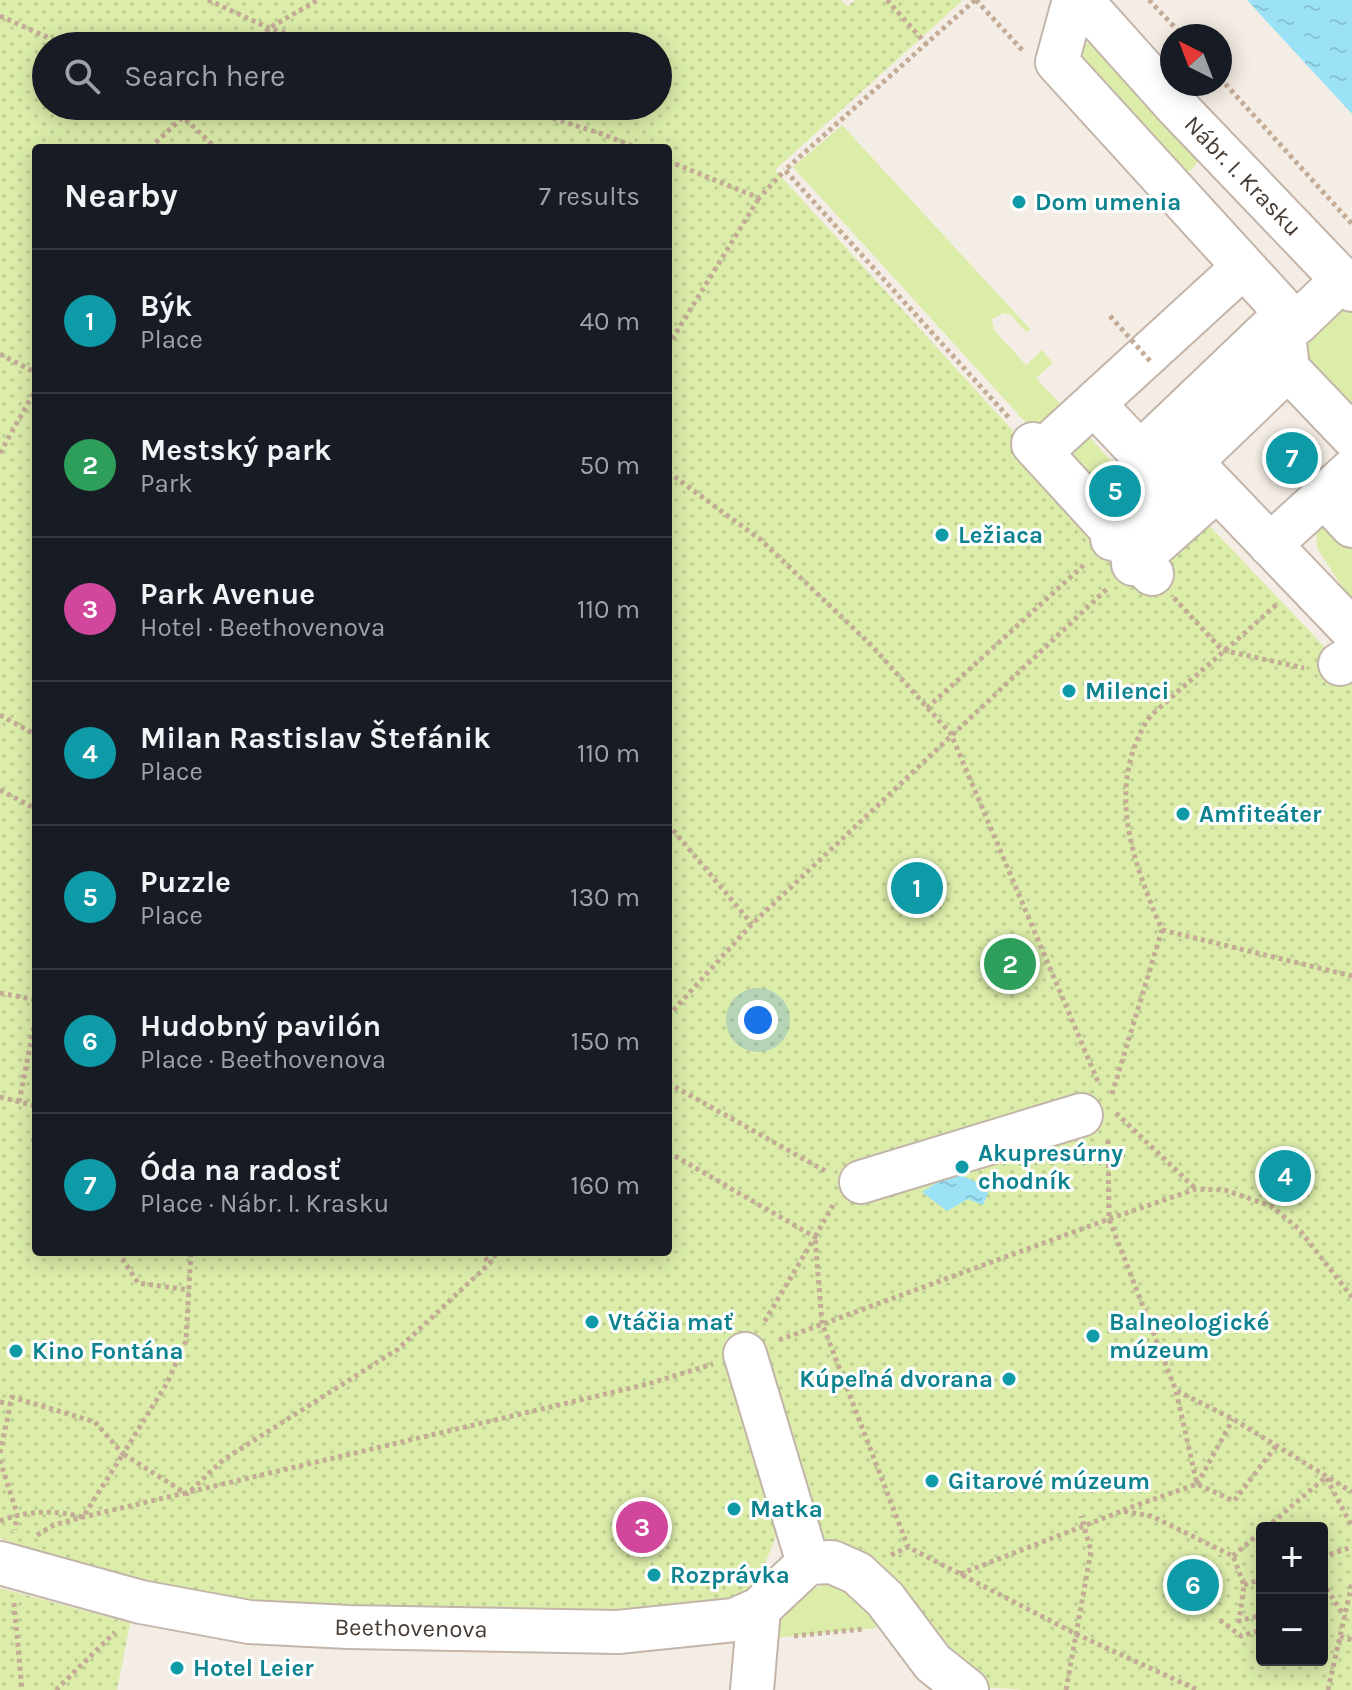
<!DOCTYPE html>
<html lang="en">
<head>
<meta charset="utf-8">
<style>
	:root { --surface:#171b24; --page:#20242c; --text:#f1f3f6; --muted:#9ea1a6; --line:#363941; --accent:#ff1119 }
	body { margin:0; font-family:Karla,sans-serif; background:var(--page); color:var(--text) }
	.controls { position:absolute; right:24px; bottom:24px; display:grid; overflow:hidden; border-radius:8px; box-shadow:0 4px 20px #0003 }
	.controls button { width:72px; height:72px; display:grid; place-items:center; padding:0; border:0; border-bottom:2px solid var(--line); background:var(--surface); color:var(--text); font:40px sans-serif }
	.compass { position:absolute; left:1160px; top:24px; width:72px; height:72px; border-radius:50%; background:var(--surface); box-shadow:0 4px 20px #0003; rotate:318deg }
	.you { position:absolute; left:758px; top:1020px; width:28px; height:28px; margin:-20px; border:6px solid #fff; border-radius:50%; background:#1a73e8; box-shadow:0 0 0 12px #1a73e833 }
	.badge { display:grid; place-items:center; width:52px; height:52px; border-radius:50%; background:var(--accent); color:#fff; font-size:26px; font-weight:700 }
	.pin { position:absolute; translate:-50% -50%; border:4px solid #fff; box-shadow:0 2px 8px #0006 }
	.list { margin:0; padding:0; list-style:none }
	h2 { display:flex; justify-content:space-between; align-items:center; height:104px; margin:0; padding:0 32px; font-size:34px }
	h2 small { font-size:26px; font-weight:400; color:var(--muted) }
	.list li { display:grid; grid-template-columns:52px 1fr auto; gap:24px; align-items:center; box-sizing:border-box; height:144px; padding:0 32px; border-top:2px solid var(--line) }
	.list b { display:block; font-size:30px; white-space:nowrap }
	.list p { margin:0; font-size:26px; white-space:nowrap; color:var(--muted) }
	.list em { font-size:26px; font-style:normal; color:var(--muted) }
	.icon { flex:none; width:44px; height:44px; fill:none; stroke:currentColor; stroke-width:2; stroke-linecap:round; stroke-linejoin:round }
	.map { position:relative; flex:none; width:1352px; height:1690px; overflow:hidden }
	.search { position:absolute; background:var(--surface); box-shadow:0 4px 20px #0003; left:32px; top:32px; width:640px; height:88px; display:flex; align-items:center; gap:20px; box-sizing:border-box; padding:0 28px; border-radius:44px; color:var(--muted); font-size:30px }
	.panel { position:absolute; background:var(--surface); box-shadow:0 4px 20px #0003; left:32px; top:144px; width:640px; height:1112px; border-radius:8px }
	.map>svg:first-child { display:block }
</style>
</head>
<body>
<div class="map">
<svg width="1352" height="1690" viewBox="0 0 1352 1690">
	<defs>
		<pattern id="park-dots" width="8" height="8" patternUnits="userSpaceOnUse" patternTransform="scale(2)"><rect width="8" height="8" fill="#dbeda9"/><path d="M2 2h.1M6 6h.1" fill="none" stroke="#bdcc92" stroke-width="1.8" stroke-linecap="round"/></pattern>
		<pattern id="water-ripples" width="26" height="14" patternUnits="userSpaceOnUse" patternTransform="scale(2)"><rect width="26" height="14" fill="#9be2f7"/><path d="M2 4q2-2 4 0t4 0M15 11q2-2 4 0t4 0" fill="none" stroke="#87c3d4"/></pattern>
	</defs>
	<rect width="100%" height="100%" fill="#f4ede5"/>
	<path fill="#dbeda9" d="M1091 42 1200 157 1192 170 1181 172 1078 55 1085 44Z
		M842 125 1030 329 1026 332 1011 315 1004 313 992 319 994 330 1026 365 1042 350 1053 363 1036 378 1067 411 1039 437 793 167Z
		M1352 294V417L1291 353Z
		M1082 429 1145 498 1118 524 1054 454Z
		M1316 522 1352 533V602L1317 548Z
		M826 1584 855 1589 874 1604 876 1628 762 1639 798 1594Z"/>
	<path fill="url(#park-dots)" fill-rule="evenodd" d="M0 0H841L848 6 855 0H963L775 170 1107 534 1206 522 1352 676V1690H1024L986 1687 808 1525 778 1531 760 1576 746 1598 570 1621 250 1604 124 1582 0 1538ZM46 46H658V106H46ZM36 148H668V1252H36ZM1262 1528H1322V1660H1262Z
		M0 1588 130 1623 117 1690H0Z"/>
	<path fill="url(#water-ripples)" d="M1247 0H1352V114Z
		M954 1172 990 1188 983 1205 968 1199 947 1211 922 1192Z"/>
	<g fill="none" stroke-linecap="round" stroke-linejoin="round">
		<g stroke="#c3b5a9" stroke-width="46">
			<path id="minor" d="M1074 0 1057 62 1296 324 1342 280
				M1081 0 1176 106 1352 290
				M1285 343 1288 369 1352 436
				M1288 369 1191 462 1352 630
				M1094 404 1194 510
				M1033 444 1152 574
				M1041 452 1230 279
				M1140 453 1274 325
				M1324 496 1352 526
				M1112 539 1190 463
				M1270 545 1352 470
				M1133 564 1213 493
				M1340 664 1352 657
				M861 1182 1081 1115
				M745 1354 808 1563 832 1562 857 1573 885 1599 933 1663 967 1690
				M0 1563 141 1602 249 1622 348 1627 618 1632 734 1620 759 1609 808 1563
				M752 1690 759 1609"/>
		</g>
		<path stroke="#c4ab96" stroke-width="5" stroke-dasharray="4 4" stroke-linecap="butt" d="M208 0 269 28 326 46
			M887 0 927 45
			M975 0 785 170 1010 419
			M976 0 1024 52
			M1149 0 1183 36
			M0 16 67 46
			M258 46 269 28 318 0
			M1220 78 1352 224
			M166 106 183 117 216 148
			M515 106 602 134 637 148
			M150 148 183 117 201 115 211 106
			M668 161 759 198 785 170
			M668 346 759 198
			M0 354 36 373
			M0 453 36 389
			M668 472 761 540 872 646 951 734 1099 1084
			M1174 598 1222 650 1304 668
			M927 708 1086 563
			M0 715 36 735
			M0 790 36 809
			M668 824 752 924
			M1162 930 1352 976
			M0 993 36 1000
			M668 1016 752 924 1109 587
			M668 1083 827 1172
			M1112 1094 1162 930C1134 864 1106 792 1145 724 1151 713 1166 703 1175 694 1209 664 1243 635 1277 604
			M0 1097 36 1106
			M19 1102 36 1017
			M1116 1113 1196 1189
			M1108 1140 1109 1219 1176 1391 1197 1484
			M32 1142 36 1139
			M668 1152 815 1237 763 1324
			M833 1205 815 1237 822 1323 908 1547
			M118 1252 138 1283 189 1290
			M479 1252 490 1263
			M779 1340 1109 1219 1196 1189 1225 1190 1271 1206 1298 1228 1352 1297
			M1177 1391 1233 1419 1352 1492
			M0 1402 10 1404
			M0 1453 12 1397 95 1422 123 1454 167 1383 186 1341 191 1252
			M0 1460 17 1514 15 1530
			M1197 1484 1233 1419
			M1123 1510 1197 1484 1234 1501 1276 1446
			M0 1521C29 1510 53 1510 83 1517L123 1454 187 1494 223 1460 398 1349 490 1263 497 1252
			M1266 1528 1326 1477 1352 1527
			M37 1535 54 1525 83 1517 648 1384 713 1364
			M891 1555 908 1547 1076 1634 1198 1690
			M1233 1556 1262 1531
			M1322 1557 1352 1547
			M960 1574 1122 1511 1151 1516 1233 1556 1244 1585 1239 1621 1262 1615
			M1322 1582 1345 1617
			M1244 1585 1262 1579
			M14 1603 22 1690
			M1220 1620 1241 1636 1262 1630
			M794 1636 863 1629
			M1340 1636 1352 1640
			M56 1690 115 1632
			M1066 1690 1091 1551 1081 1516
			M1328 1690 1352 1583"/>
		<use href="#minor" stroke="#fff" stroke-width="42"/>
		<path stroke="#c4ab96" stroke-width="5" stroke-dasharray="4 4" stroke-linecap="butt" d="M1110 316 1151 362"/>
	</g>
	<g fill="#0f9aa8" stroke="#fff" stroke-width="3">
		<circle cx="1019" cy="202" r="8"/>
		<circle cx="942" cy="535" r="8"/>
		<circle cx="1069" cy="691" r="8"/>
		<circle cx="1183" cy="814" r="8"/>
		<circle cx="962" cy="1167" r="8"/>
		<circle cx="592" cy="1322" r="8"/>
		<circle cx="1093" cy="1336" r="8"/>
		<circle cx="16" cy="1351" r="8"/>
		<circle cx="1009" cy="1379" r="8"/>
		<circle cx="932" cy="1481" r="8"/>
		<circle cx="734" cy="1509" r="8"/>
		<circle cx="654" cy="1575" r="8"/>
		<circle cx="177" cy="1668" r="8"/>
	</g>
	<g text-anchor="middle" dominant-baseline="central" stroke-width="6" stroke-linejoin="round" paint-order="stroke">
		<g font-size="24" fill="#473c34" stroke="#fff">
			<text transform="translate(1243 176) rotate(46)">Nábr. I. Krasku</text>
			<text transform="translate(411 1628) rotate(1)">Beethovenova</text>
		</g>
		<g font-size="24" font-weight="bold" fill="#0d838f" stroke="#fff" text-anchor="start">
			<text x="1035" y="202">Dom umenia</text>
			<text x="958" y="535">Ležiaca</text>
			<text x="1085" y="691">Milenci</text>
			<text x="1199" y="814">Amfiteáter</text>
			<text x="978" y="1153">Akupresúrny<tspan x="978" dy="28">chodník</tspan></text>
			<text x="608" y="1322">Vtáčia mať</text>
			<text x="1109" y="1322">Balneologické<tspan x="1109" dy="28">múzeum</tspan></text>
			<text x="32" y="1351">Kino Fontána</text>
			<text x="993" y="1379" text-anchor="end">Kúpeľná dvorana</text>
			<text x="948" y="1481">Gitarové múzeum</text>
			<text x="750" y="1509">Matka</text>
			<text x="670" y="1575">Rozprávka</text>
			<text x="193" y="1668">Hotel Leier</text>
		</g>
	</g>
</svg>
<div class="controls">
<button>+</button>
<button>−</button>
</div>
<svg class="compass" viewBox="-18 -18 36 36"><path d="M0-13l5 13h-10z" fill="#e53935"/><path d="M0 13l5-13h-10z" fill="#9ea1a6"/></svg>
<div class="you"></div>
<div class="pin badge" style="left:917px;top:888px;background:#0f9aa8">1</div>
<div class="pin badge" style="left:1010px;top:964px;background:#2e9e5b">2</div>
<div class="pin badge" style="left:642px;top:1527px;background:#d1479c">3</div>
<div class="pin badge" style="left:1285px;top:1176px;background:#0f9aa8">4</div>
<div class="pin badge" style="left:1115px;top:491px;background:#0f9aa8">5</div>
<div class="pin badge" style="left:1193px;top:1585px;background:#0f9aa8">6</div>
<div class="pin badge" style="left:1292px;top:458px;background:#0f9aa8">7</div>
<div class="search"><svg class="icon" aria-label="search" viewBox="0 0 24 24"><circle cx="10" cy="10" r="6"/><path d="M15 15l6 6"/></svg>Search here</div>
<section class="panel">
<h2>Nearby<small>7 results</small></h2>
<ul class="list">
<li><span class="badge" style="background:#0f9aa8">1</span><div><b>Býk</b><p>Place</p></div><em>40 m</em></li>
<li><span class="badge" style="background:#2e9e5b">2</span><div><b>Mestský park</b><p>Park</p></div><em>50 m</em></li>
<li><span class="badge" style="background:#d1479c">3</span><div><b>Park Avenue</b><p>Hotel · Beethovenova</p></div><em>110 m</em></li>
<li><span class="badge" style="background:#0f9aa8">4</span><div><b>Milan Rastislav Štefánik</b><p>Place</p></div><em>110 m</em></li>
<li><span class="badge" style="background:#0f9aa8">5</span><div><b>Puzzle</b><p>Place</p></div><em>130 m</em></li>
<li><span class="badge" style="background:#0f9aa8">6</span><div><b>Hudobný pavilón</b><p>Place · Beethovenova</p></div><em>150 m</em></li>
<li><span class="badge" style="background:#0f9aa8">7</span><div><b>Óda na radosť</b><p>Place · Nábr. I. Krasku</p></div><em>160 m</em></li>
</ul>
</section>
</div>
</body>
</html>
